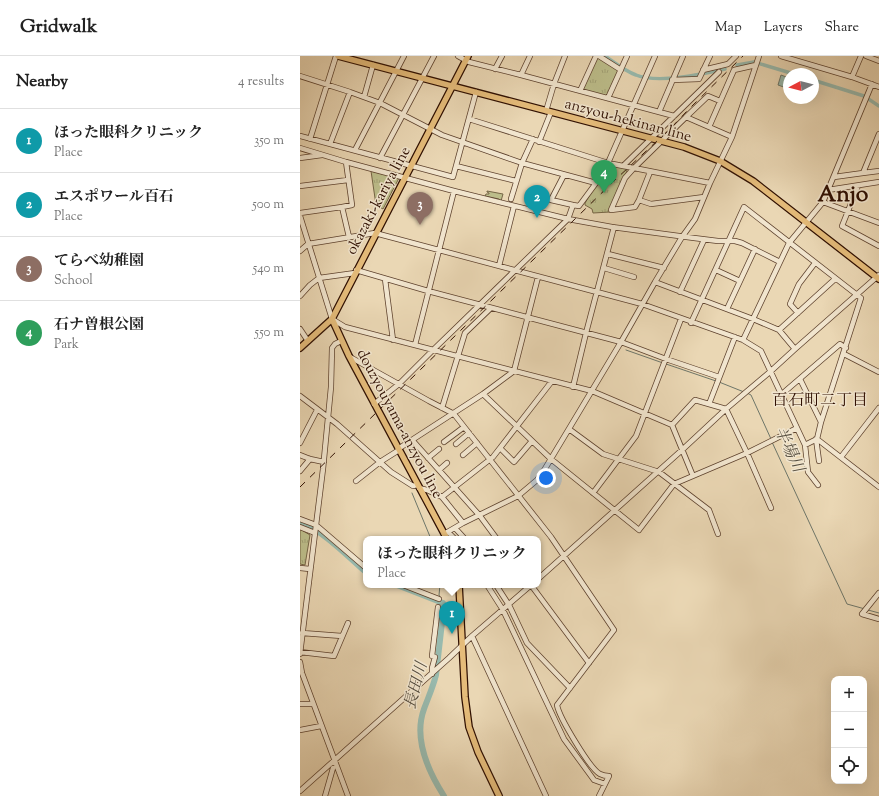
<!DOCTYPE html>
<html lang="en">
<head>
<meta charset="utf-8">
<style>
	:root { --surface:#fff; --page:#f6f6f6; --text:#222; --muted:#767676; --line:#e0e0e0; --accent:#111827 }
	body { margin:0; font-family:"Sorts Mill Goudy","Noto Serif JP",serif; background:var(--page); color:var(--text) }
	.controls { position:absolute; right:12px; bottom:12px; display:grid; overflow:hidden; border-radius:8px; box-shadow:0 4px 16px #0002 }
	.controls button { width:36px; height:36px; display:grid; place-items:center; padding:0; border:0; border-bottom:1px solid var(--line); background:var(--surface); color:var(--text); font:20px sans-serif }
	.compass { position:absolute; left:483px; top:12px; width:36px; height:36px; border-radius:50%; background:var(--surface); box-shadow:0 4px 16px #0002; rotate:263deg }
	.you { position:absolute; left:246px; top:422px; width:14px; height:14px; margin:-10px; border:3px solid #fff; border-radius:50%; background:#1a73e8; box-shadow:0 0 0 6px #1a73e833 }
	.badge { display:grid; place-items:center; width:26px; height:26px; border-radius:50%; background:var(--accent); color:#fff; font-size:13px; font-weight:700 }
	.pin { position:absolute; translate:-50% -33px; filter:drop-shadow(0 1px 2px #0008) }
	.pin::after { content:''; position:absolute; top:21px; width:14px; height:12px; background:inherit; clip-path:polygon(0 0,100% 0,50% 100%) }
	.popup { position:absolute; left:63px; top:480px; width:178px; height:52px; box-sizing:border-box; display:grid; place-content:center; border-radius:8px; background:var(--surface); filter:drop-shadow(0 1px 3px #0005); font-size:13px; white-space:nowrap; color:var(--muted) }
	.popup b { font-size:15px; color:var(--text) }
	.popup::after { content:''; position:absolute; left:50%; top:100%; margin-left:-8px; border:8px solid transparent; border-top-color:var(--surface) }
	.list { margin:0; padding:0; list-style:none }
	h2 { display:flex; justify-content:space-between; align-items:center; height:52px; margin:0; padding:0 16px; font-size:17px }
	h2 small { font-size:13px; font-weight:400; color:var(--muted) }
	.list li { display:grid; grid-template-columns:26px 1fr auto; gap:12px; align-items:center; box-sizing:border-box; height:64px; padding:0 16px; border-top:1px solid var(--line) }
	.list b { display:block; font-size:15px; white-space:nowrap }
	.list p { margin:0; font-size:13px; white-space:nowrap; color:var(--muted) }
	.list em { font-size:13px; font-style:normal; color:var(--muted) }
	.icon { flex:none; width:22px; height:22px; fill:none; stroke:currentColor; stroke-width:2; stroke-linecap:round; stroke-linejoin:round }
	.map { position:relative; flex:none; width:579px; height:740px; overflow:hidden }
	header { display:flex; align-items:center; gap:24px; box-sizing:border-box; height:56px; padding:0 20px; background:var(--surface); border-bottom:1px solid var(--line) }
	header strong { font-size:19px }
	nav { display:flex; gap:22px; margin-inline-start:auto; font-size:14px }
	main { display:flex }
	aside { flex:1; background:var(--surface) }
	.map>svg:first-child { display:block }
</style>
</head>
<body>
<header>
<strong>Gridwalk</strong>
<nav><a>Map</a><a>Layers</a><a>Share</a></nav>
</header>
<main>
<aside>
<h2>Nearby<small>4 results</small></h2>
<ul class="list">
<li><span class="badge" style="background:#0f9aa8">1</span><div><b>ほった眼科クリニック</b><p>Place</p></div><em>350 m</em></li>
<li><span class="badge" style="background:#0f9aa8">2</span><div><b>エスポワール百石</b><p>Place</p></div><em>500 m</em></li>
<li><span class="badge" style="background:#8d6e63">3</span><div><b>てらべ幼稚園</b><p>School</p></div><em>540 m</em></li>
<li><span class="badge" style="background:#2e9e5b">4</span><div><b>石ナ曽根公園</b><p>Park</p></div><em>550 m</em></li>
</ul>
</aside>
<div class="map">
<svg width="579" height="740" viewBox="0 0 579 740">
	<defs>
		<pattern id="park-tufts" width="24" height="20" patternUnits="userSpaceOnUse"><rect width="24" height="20" fill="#bcbd8a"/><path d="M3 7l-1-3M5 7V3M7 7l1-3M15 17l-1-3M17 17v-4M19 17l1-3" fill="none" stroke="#a2a175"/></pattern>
	</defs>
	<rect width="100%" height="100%" fill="#ead7b4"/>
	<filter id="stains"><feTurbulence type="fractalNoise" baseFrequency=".005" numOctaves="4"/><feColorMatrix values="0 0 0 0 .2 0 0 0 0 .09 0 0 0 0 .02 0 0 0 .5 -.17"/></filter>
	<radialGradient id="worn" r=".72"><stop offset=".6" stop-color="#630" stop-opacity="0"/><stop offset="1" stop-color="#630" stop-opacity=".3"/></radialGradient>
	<path fill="url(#park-tufts)" stroke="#766646" d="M297 1 319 15 308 39 306 40 284 34 283 32Z
		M308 109 326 112 327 115 310 156 293 157 292 153 285 149V147Z
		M71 115 99 122 83 153 76 149Z
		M187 135 203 138 201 145 199 144V143L185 140 186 138H189V137L187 136Z
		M0 473 10 479 5 509 0 508Z"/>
	<path fill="#98baae" stroke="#6e7669" d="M481 19 489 22V33L478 29Z"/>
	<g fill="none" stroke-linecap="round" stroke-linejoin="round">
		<path stroke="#6e7669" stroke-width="1" d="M326 294 363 307
			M366 308 416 325
			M419 326 444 336
			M447 337 451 339 471 383
			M472 386 547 548 565 553
			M112 437 131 483
			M140 529 139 539 143 547
			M568 554 579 557"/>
		<path stroke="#98baae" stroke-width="3.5" d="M305 0C315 7 325 15 336 19 358 28 403 18 425 13
			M437 9 454 6 494 18
			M513 24 564 40 579 50"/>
		<path stroke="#98baae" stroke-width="6" d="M0 466C25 476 45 498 66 516
			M97 529 143 547 144 549 136 619C133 631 128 642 124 653 113 683 128 715 144 740"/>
		<g stroke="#5e422e" stroke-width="6">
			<path id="minor" d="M158 0 169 6 221 19 374 60
				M299 0 321 14
				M481 0 552 21 579 31
				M566 0 579 5
				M195 13 202 0
				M403 14 428 8 436 0
				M221 19 230 0
				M0 20 50 36 80 47 142 79 222 107 296 127 308 107 355 0
				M552 21 561 0
				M372 24 399 23 410 0
				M280 35 296 0
				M64 41 73 9
				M308 42 327 0
				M420 45 408 40 386 61 409 71 434 14 456 9
				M246 55 254 28 265 0
				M359 56 383 0
				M169 63 308 107 323 110 419 16
				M409 71 432 81
				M0 80 153 121 176 36
				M10 83 36 0
				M239 86 251 56
				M30 88 50 36
				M0 92 46 106 154 135 268 163 312 171 394 182 418 185H435L442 187 480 206
				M55 94 104 0
				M0 102 22 99
				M80 102 134 0
				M46 106 52 149 42 151 49 181
				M156 110 216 125
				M323 110 334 112 386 61
				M563 117 579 115
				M264 119 251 144 273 149
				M534 121 563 117 579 78
				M0 130 48 124
				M558 130 542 170 579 190
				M528 134 579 126
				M404 141 351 148 339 144 335 151 311 154 325 122 334 112 410 127
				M211 143 222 107 233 83
				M339 144 350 116
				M523 146 572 28
				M0 157 42 151
				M0 160 32 263 45 271 292 335 372 369 393 420
				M0 195 8 188 75 177 342 248 443 284 461 295 505 389 508 416 518 429
				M308 198 364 212
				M199 210 214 150
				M304 212 334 221
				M56 214 128 235 321 286 366 303 419 321
				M416 214 440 225
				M85 223 93 284
				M355 226 453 263 479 274 495 293
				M380 236 404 184
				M0 240 10 229 19 222 55 217
				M427 253 455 193
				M498 257 490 248 499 228 515 207
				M391 267 444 151 561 242 521 366 517 383 505 389
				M0 273 8 285
				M479 274 535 223
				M443 284 489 187 523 146 579 167
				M115 289 154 135
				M544 298 579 316
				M50 301 129 345 154 358 251 481 314 574 257 649C259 661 290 713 300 718 302 719 306 720 309 720L299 740
				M500 323 521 366
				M273 331 286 277 314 171
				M183 338 251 403 339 474 374 428 447 397 497 372
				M482 338 540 288 546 292
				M0 340 37 368 91 416 113 430 117 429
				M74 348 99 328 133 294 268 163 273 149 279 150 296 127
				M409 348 435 281
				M142 352 165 277 191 252
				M372 369 395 344 426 353 447 397 471 452
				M269 373 303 398 359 416 409 454 418 478
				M516 383 519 405
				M517 383 579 431
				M113 385 180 460 197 483
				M144 386 164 371
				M0 387 17 354
				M156 388 169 377
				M200 392 214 406 232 385
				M98 393 183 338 214 315 238 221
				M0 399 10 403 24 406
				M163 399 177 387
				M541 401 579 352
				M128 402 139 393
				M139 414 147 407
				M0 415 10 403
				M56 425 80 406 99 394
				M119 432 127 434 142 441
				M293 437 336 380 381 263
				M0 463 16 469 66 512
				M163 467 142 441 193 401 252 325
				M0 471 15 477
				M155 472 165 483
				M148 476 155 483
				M144 478 163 467 218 440 237 424 243 416 321 286 355 226 382 181 395 163 410 127 432 81 459 0
				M0 512 10 513
				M238 523 382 394 426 353 471 315 495 293 579 219
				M103 529 139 543
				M187 529 203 554 264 683 294 724 305 728
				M196 529 209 549 227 587 270 632
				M231 529 289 607
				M579 537 562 558 579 563
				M2 577 42 580
				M172 580 246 740
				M0 596 34 600 48 567
				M0 598 23 413 31 331 32 292 35 288 41 285
				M0 606 2 617 48 740
				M132 618V612L135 601 132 600 138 551
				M0 648H13
				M0 674 21 670
				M0 735 149 602 172 580 231 529
				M25 740 33 712"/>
		</g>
		<g stroke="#301002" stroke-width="8">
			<path id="major" d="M38 0 384 91 420 105 453 125 579 223
				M32 263 49 300 147 483
				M0 292 32 263 168 0
				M159 529 165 641 169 671 178 696 199 740"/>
		</g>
		<use href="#minor" stroke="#f1e5ce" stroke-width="4.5"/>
		<use href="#major" stroke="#e5bc7a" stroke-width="5.5"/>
		<path stroke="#301002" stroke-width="1" stroke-dasharray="7 7" stroke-linecap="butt" d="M0 431 315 124 371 72 388 54 443 0"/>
	</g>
	<g text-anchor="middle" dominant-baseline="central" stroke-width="3" stroke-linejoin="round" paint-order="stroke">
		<g font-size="15" fill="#301002" stroke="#f1e5ce">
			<text transform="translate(328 65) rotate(15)">anzyou-hekinan line</text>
			<text transform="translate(79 145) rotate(-62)">okazaki-kariya line</text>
			<text transform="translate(99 368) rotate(62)">douzyouyama-anzyou line</text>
		</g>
		<g font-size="16" fill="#301002" stroke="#f1e5ce">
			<text x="520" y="345">百石町二丁目</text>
		</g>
		<g font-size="16" font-style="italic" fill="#544c3e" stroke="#f1e5ce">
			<text transform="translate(488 394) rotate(65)">半場川</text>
			<text transform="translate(117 630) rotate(-75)">長田川</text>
		</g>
		<g font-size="23" font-weight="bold" fill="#301002" stroke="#f1e5ce">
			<text x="543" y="139">Anjo</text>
		</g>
	</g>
	<rect width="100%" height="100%" filter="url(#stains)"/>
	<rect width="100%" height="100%" fill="url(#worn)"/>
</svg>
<div class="controls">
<button>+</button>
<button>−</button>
<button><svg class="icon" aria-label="locate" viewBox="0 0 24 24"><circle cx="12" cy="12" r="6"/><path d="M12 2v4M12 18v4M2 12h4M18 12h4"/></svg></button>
</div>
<svg class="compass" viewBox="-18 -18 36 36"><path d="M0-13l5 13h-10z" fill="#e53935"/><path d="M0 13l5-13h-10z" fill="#767676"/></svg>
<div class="you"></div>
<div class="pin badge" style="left:152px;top:578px;background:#0f9aa8">1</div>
<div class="popup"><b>ほった眼科クリニック</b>Place</div>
<div class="pin badge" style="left:237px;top:162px;background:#0f9aa8">2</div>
<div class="pin badge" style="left:120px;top:169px;background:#8d6e63">3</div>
<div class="pin badge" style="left:304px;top:137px;background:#2e9e5b">4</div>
</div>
</main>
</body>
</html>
